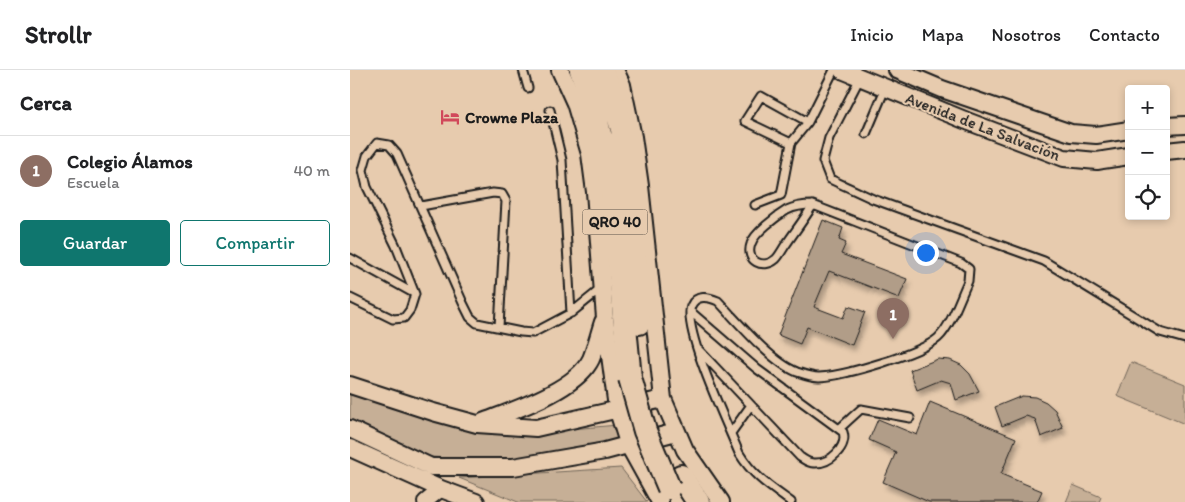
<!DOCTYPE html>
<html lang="es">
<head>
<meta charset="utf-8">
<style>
	:root { --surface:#fff; --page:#f6f6f6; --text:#202124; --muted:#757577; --line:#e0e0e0; --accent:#0f766e }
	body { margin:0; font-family:Itim,sans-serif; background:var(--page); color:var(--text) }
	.controls { position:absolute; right:15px; top:15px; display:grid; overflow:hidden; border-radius:5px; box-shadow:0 2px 8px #0003 }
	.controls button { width:45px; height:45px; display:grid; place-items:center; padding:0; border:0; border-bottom:1px solid var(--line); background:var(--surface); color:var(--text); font:25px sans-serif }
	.you { position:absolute; left:575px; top:182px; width:18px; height:18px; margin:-12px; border:4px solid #fff; border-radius:50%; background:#1a73e8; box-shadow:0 0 0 8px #1a73e833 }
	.badge { display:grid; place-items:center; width:32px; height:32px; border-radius:50%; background:var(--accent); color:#fff; font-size:16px; font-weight:700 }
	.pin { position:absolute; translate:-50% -41px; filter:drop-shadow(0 1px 2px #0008) }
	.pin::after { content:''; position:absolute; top:26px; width:18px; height:15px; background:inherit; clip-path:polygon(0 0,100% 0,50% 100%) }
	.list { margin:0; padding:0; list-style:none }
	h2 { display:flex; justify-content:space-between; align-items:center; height:65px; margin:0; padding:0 20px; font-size:21px }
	h2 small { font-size:16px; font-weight:400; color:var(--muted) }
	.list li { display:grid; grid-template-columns:32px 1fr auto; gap:15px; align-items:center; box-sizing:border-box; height:70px; padding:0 20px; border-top:1px solid var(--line) }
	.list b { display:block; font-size:19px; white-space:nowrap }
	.list p { margin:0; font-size:16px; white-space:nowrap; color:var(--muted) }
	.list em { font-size:16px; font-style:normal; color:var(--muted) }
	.actions { display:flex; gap:10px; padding:15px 20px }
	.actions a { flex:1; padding:11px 0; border:1px solid var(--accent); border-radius:5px; text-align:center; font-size:18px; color:var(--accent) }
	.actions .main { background:var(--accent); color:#fff }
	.icon { flex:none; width:28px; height:28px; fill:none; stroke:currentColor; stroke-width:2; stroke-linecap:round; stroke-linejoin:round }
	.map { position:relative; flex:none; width:835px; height:432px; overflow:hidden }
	header { display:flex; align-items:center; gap:30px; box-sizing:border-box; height:70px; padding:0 25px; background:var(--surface); border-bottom:1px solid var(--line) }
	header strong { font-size:24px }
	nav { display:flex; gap:28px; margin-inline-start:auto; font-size:18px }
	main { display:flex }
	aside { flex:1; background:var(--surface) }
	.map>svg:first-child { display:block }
</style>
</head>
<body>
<header>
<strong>Strollr</strong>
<nav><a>Inicio</a><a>Mapa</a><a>Nosotros</a><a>Contacto</a></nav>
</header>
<main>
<aside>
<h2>Cerca<small></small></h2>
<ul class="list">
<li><span class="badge" style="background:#8d6e63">1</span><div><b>Colegio Álamos</b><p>Escuela</p></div><em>40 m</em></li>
</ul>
<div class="actions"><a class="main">Guardar</a><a>Compartir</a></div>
</aside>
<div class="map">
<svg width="835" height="432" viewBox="0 0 835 432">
	<defs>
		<filter id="shadow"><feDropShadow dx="3" dy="5.5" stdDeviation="2.5" flood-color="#0004"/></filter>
	</defs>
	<rect width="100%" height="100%" fill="#e7cbae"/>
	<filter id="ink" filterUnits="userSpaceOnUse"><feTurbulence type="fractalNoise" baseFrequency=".02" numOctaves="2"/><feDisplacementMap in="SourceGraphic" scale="10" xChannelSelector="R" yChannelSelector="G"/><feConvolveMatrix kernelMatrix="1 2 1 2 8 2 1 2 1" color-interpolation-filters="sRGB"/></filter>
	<g filter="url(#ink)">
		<path fill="#c6af96" stroke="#716659" d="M781 292 835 314V354L767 326Z
			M0 318 175 363 268 355 273 372 158 391 81 387 0 349Z
			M271 398 297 432H168L109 408Z
			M723 415 751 427 749 432H716Z"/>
		<path fill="#b19d88" stroke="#1c1c1c" filter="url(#shadow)" d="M473 150 493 158 489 170 496 173 491 184 557 209 549 228 479 201 464 237 493 248 498 236 515 242 502 275 457 257 450 274 428 265Z
			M588 289 600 290 611 295 620 304 629 321 606 330 601 313 591 310 567 320 560 300Z
			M672 326 685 327 696 332 705 340 713 358 691 367 685 349 676 346 652 356 645 337Z
			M580 332 666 368 651 404 692 421 687 432H579L533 412 546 382 519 370 528 349 567 365Z"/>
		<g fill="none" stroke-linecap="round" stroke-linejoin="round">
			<g stroke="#1c1c1c" stroke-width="11">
				<path id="service" d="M173 0 178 18
					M510 8 479 68 473 91 480 109 523 129 694 191 810 262 835 269
					M200 40 212 90 221 243
					M458 52 484 0
					M516 64 535 19
					M405 135 431 125 441 73 458 52 411 26 395 51 441 73
					M71 136 143 123 152 124 156 131 149 257
					M0 188 65 224 46 176 17 117 13 100 17 86 27 73 39 75 47 84 113 233 120 247 127 253 171 262 183 263 221 243 252 218
					M0 228 43 249 54 248 60 240 65 224
					M340 241 407 299 493 362C498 377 480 394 464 393 458 393 455 390 450 387L349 280
					M489 359 511 339 560 348
					M381 363 401 335
					M441 432C419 416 403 406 389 383 378 356 332 259 341 236 346 224 359 227 368 231 387 251 421 292 447 302 453 304 462 307 469 307 493 306 570 284 588 268 601 256 610 228 618 211L619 199 611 193 463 135C454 135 445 136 437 140 427 146 404 163 401 174 395 191 413 200 426 189 430 185 433 178 437 173 446 160 455 148 463 135"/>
			</g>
			<g stroke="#1c1c1c" stroke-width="18">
				<path id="minor" d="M75 432 91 419"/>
			</g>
			<g stroke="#1c1c1c" stroke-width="20">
				<path id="tertiary" d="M210 0 225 33 240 84 245 122 255 248 267 338 279 376 310 432
					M265 0 272 15 283 67 290 116 313 329 335 380 371 432
					M492 0 617 51 714 88 747 91 779 86
					M547 0 592 19 721 63 746 65 779 60
					M816 56 835 55
					M816 81 835 79
					M0 315 83 342 127 354 186 358 313 329
					M133 352C164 340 226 320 241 289 246 277 249 264 253 252
					M0 359 81 397H163L255 381 326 362
					M0 378 91 419 126 432"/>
			</g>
			<g stroke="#1c1c1c" stroke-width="26">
				<path id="trunk" d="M231 0 239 22 260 102 280 308
					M251 0 258 14 272 59 284 171 289 253
					M331 406 348 432"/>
			</g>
			<use href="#service" stroke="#e7cbae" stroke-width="7"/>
			<use href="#minor" stroke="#e7cbae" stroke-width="14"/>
			<use href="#tertiary" stroke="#e7cbae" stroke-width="16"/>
			<use href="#trunk" stroke="#e7cbae" stroke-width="22"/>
			<g stroke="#1c1c1c" stroke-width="26" stroke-linecap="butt">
				<path id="trunk-bridge" d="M280 308 295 361 319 418"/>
			</g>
			<use href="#trunk-bridge" stroke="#e7cbae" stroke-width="22"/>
		</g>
	</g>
	<defs>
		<g id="hotel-bare" transform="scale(1.5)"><path d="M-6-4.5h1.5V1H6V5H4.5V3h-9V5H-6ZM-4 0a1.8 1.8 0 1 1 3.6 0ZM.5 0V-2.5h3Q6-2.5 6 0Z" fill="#d1495b" stroke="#e7cbae" stroke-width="2.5" paint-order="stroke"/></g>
	</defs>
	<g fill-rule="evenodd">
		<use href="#hotel-bare" x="100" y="47"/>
	</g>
	<g text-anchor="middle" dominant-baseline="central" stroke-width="4.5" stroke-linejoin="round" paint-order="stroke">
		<rect fill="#e7cbae" stroke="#595048" stroke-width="1" x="232.5" y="139.5" width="65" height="25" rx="4"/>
		<g font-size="15" font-weight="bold" fill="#1c1c1c">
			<text x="265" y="152">QRO 40</text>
		</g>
		<g font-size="16" font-weight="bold" fill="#1c1c1c" stroke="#e7cbae" text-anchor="start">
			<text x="115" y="47">Crowne Plaza</text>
		</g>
		<g font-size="16" fill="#1c1c1c" stroke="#e7cbae">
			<text transform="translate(633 56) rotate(21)">Avenida de La Salvación</text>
		</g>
	</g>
</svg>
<div class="controls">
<button>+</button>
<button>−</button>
<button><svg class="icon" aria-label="locate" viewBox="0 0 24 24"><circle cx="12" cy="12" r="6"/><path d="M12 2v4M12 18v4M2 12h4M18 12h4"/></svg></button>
</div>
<div class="you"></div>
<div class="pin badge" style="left:543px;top:269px;background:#8d6e63">1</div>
</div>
</main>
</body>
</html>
